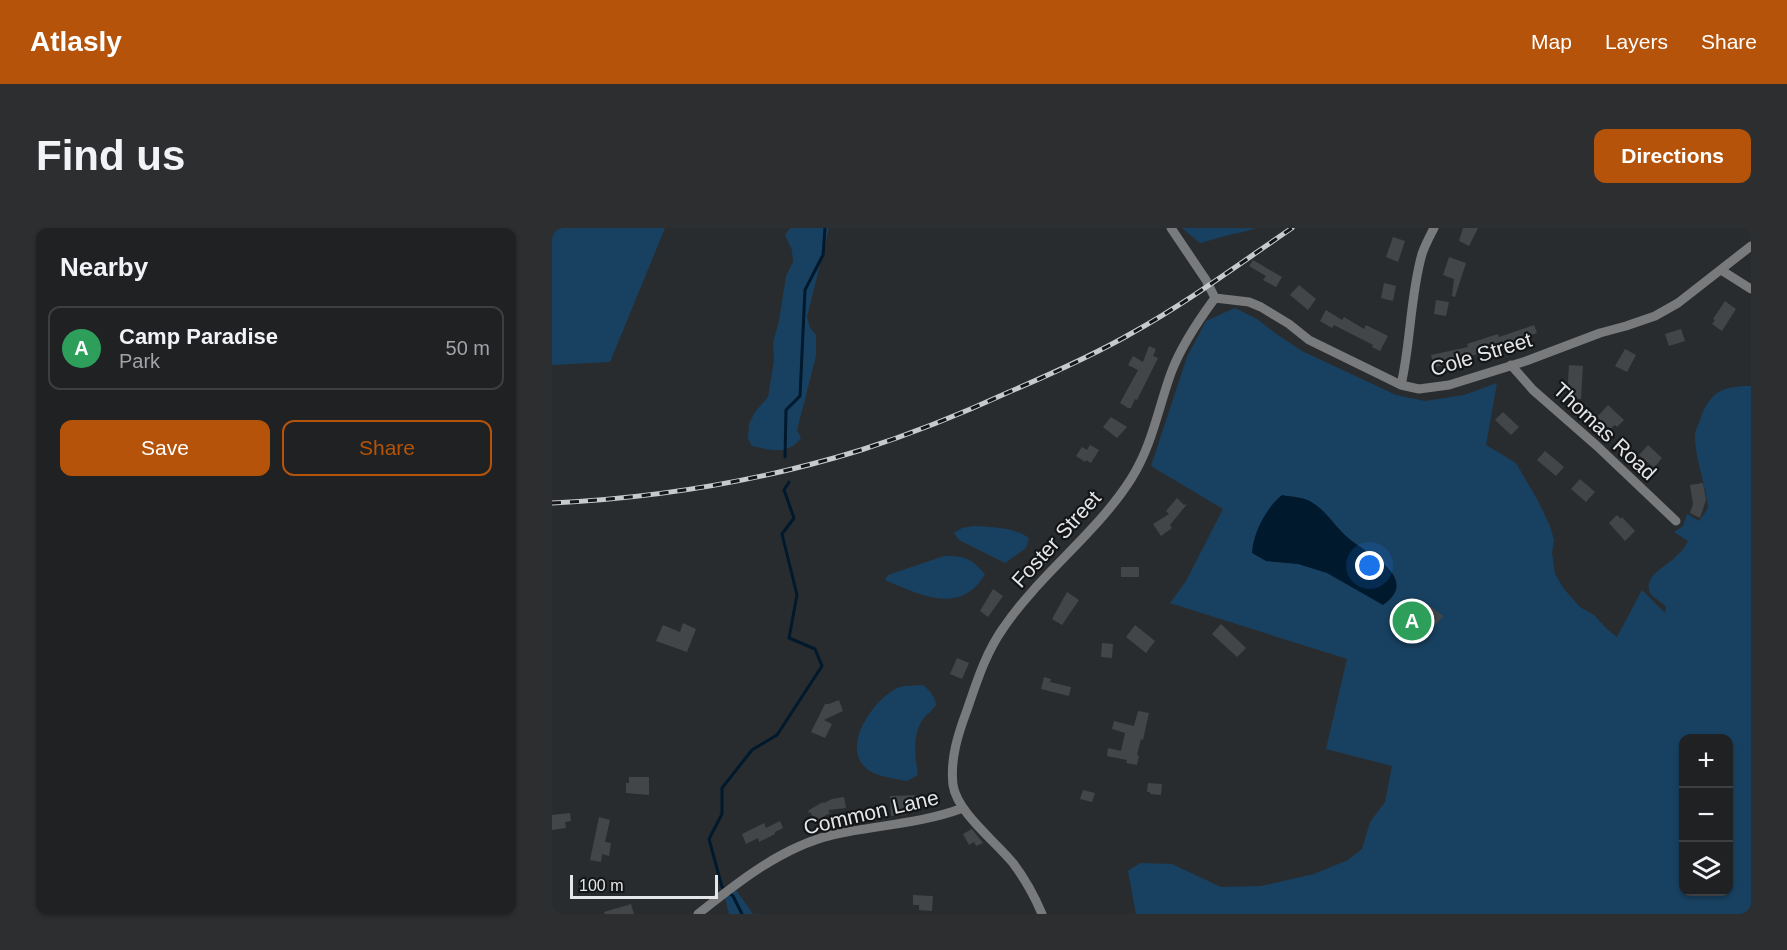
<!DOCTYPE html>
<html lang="en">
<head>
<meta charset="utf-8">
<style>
	:root { --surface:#1f2123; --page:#2c2e30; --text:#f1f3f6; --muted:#a1a3a6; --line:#3c3e41; --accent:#b45309 }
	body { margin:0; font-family:Arial,sans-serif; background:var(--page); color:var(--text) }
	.controls { position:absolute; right:18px; bottom:18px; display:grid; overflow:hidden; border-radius:12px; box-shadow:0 2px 4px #0004 }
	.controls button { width:54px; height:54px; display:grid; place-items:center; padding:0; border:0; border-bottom:2px solid var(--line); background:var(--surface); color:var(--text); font:30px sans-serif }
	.scale { position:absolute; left:18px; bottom:15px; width:148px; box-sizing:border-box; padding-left:6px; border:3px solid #e4e6e8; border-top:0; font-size:16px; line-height:21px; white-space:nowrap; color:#e4e6e8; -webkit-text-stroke:4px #131516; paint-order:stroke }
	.you { position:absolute; left:818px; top:338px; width:21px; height:21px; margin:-15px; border:4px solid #fff; border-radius:50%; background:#1a73e8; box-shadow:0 0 0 9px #1a73e833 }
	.badge { display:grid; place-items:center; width:39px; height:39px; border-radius:50%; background:var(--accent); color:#fff; font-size:20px; font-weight:700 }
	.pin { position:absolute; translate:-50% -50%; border:3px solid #fff; box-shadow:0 2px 6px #0006 }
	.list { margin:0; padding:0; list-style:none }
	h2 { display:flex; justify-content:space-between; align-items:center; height:78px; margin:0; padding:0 24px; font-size:26px }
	h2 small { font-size:20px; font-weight:400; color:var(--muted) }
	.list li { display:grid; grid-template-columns:39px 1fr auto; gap:18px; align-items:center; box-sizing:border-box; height:84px; margin:0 12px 12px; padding:0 12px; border:2px solid var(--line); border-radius:12px }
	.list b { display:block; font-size:22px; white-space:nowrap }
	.list p { margin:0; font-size:20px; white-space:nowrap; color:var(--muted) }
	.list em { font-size:20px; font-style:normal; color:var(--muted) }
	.actions { display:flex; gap:12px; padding:18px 24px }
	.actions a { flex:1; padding:14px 0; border:2px solid var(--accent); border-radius:12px; text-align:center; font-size:21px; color:var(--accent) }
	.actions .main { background:var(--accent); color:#fff }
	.icon { flex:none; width:33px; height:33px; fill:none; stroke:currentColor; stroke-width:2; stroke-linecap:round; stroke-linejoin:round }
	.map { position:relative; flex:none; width:1199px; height:686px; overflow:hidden; border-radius:12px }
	header { display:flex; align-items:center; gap:36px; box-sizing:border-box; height:84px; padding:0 30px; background:var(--accent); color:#fff }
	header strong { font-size:28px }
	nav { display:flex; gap:33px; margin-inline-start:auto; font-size:21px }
	.intro { display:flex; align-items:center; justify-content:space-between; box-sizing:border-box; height:144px; padding:0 36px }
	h1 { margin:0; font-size:42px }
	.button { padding:15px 27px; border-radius:12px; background:var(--accent); color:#fff; font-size:21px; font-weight:700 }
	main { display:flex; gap:36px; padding:0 36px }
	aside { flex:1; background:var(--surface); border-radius:12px; box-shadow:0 2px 4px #0004 }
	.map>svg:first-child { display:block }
</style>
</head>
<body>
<header>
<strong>Atlasly</strong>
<nav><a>Map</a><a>Layers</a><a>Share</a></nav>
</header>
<div class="intro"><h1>Find us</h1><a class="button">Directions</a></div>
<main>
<aside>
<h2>Nearby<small></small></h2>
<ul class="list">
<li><span class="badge" style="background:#2e9e5b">A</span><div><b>Camp Paradise</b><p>Park</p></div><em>50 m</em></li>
</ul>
<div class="actions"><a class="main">Save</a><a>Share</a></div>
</aside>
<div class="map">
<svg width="1199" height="686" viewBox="0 0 1199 686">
	<rect width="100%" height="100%" fill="#292c2f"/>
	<path fill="#184161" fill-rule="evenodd" d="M0 0H113L58 134 0 137Z
		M240 0H277L255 89 258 100 264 107V128L245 202 249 210C235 228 220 222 200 218L196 211 197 196 203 184 216 169 222 133 221 114 227 93 234 48 241 34 240 22 233 7 237 1Z
		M630 0H704C694 4 684 5 673 8 665 10 657 13 648 15Z
		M683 80 705 91 723 105 750 123 844 167 873 173 912 167 945 155 934 217 964 235 985 271 998 298 1002 312 1000 325 1003 346 1012 361 1028 379 1042 387 1055 401 1065 409 1090 362 1113 385 1114 379C1111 375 1101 369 1099 366 1089 351 1112 339 1120 332 1127 326 1133 320 1136 313L1122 304 1131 298 1135 286 1147 293 1156 280C1154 257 1144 234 1143 211 1142 204 1147 196 1149 189 1159 163 1171 158 1199 158V686H584L576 643 588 635 620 636 669 659 709 658 762 646 796 632 810 621 818 594 833 574 840 538 774 521 795 431 618 375 634 353 671 281 599 238 635 129 654 93ZM1132 511H1176V664H1132Z
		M421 298C439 299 462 299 477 310L474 320 453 335 407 312 402 305 410 300Z
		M392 328C413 328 419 330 433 346 409 388 368 367 333 352L336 347Z
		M371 457C378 463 383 468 384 477 380 483 375 486 371 491 360 507 363 529 366 547L355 553C341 550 322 549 312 538 290 515 324 468 348 459 354 457 364 458 371 457Z
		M184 662 201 686H177L173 670Z"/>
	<path fill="#01192c" d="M730 267C740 269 753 269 761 275 774 283 783 298 794 308 812 325 871 349 831 377L775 345 746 336 714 333 700 325C701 305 714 280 730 267Z"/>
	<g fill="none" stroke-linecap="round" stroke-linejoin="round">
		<path stroke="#01192c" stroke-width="3" d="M233 229 234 182 248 168 253 62 271 27 273 0
			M190 686 181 668 170 659 157 611 170 586V560L200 522 225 507 270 438 263 421 237 410 245 367 230 306 242 290 232 262 237 254"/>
	</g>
	<path fill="#434649" d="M911 0H926L917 18 907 13Z
		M841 9 853 13 846 34 834 29Z
		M897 29 914 35 903 69 900 68 902 51 891 47Z
		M701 32 730 49 724 59 711 52 714 48 697 38Z
		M832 55 844 58 841 73 829 70Z
		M747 57 764 71 756 82 738 67Z
		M884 72 897 74 894 88 882 86Z
		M1173 73 1184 81 1170 103 1160 96 1163 92 1161 91Z
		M774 82 790 92 792 89 812 101 814 97 836 108 828 123 820 119 821 117 782 97 780 100 768 93Z
		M982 97 985 105 976 108 977 112 957 120 955 115 940 120 941 122 896 134V136L882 139 879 127 916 119 915 116 946 106 947 109Z
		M1129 101 1133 113 1117 118 1113 106Z
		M597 118 604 121 601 128 606 130 585 172 583 171 579 180H576L568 175 586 142 576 137 581 128 591 134Z
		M1073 121 1084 127 1075 144 1063 138Z
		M1017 137 1031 138 1029 171 1015 170Z
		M1056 177 1072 192 1065 199 1063 197 1058 201 1045 189Z
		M951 184 967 199 959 207 943 192Z
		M559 189 575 199 565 210 551 199Z
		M538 217 547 222 539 235 534 232 533 234 524 228 530 219 535 222Z
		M1096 217 1110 230 1102 240 1087 227Z
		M993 223 1012 239 1004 248 985 232Z
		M1028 251 1043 264 1034 274 1019 261Z
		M1151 255 1154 272 1148 290 1138 285 1141 276 1138 257Z
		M625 270 632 277 635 276 618 297 620 300 609 308 601 296 617 286 614 283Z
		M1065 287 1069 291 1070 289 1083 303 1073 313 1057 295Z
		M569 339H587V349H569Z
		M441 361 451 368 436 389 428 383Z
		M515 364 527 372 510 397 500 391Z
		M878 378 891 388 871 412 858 402Z
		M131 395 144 401 135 424 104 413 111 397 128 404Z
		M669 396 694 420 685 429 660 406Z
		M583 397 603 413 594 425 574 409Z
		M550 415 561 416 560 430 549 429Z
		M405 430 417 435 410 451 398 446Z
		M492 449 499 451 498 454 519 459 517 468 489 461Z
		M287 472 291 483 272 492 280 496 273 510 259 504 273 476H277Z
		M586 483 597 485 591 512 589 511 585 527 587 528 585 537 574 535 575 532 555 528 556 520 569 523 573 505 560 501 562 493 582 498Z
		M77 549H97V567L74 565V555H77Z
		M596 555 610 556 609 567 598 566V564H595Z
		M531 562 543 565 540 574 528 571Z
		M369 567V580L354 581V587L339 588 338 568Z
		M292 569 294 580 276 582 278 585 264 593 258 584 256 585 257 582 271 574 272 575 280 571Z
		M18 585 19 593 13 594 14 600 0 602V587Z
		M47 589 58 592 53 614 59 615 57 628 50 626 49 634 38 632Z
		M228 593 231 600 223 604V606L207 614 206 610 194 616 190 606 212 595 214 600Z
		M420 601 431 615 424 618 422 614 417 617 411 606Z
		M361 667 381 668 380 683 367 682V677H361Z
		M79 676 82 686H53L52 684Z"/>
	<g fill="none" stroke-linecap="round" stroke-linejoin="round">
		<path stroke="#797a7c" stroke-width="9" d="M619 0 654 52 663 70
			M1169 42 1199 61
			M663 70 697 74 709 79 737 96 757 112 849 157 867 161 897 157 974 133 1048 105 1074 98 1103 88 1126 75 1199 18
			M959 137 981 162 1045 218 1124 293
			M849 157C859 114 858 68 870 26 873 17 878 8 882 0
			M146 686C186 654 230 619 280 607 324 597 368 596 411 580
			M490 686C482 667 473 651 461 635 443 613 405 584 401 557 398 531 406 506 415 482 425 453 434 424 452 399 489 345 544 306 579 251 600 218 606 181 619 145 629 118 646 93 663 70"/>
		<g stroke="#c7cacc" stroke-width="5">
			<path id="rail" d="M0 275C104 270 209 253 309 222 359 206 409 186 457 164 499 146 540 128 580 105 636 74 687 36 740 0"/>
		</g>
		<use href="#rail" stroke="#131516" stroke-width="3" stroke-dasharray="9" stroke-linecap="butt"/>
	</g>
	<g text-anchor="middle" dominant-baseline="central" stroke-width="4.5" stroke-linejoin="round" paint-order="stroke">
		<g font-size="21" fill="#e4e6e8" stroke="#131516">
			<text transform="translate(929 126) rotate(-17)">Cole Street</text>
			<text transform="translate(1053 203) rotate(43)">Thomas Road</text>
			<text transform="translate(504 311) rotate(-48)">Foster Street</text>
			<text transform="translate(319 584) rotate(-13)">Common Lane</text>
		</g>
	</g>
</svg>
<div class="controls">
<button>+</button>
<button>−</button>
<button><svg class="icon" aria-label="layers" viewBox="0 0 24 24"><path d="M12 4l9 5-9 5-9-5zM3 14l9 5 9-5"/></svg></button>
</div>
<div class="scale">100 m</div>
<div class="you"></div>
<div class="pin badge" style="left:860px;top:393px;background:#2e9e5b">A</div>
</div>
</main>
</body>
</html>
